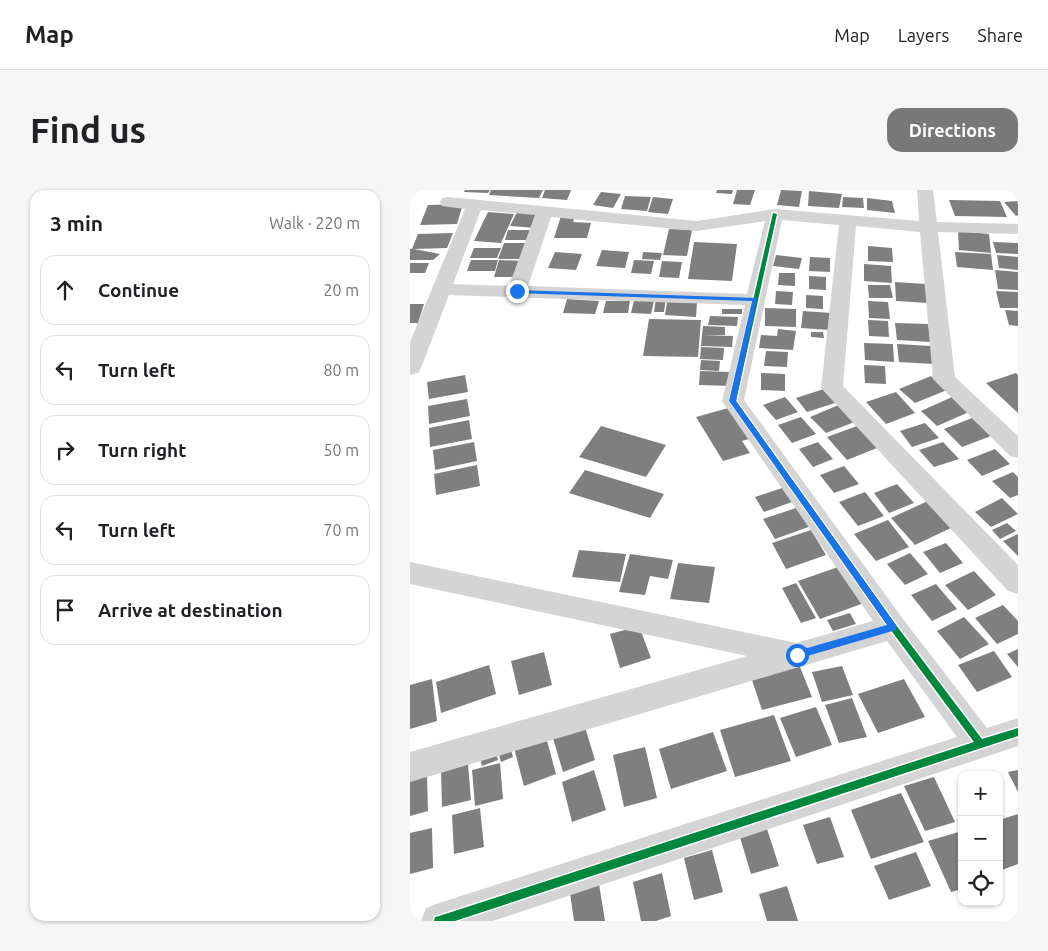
<!DOCTYPE html>
<html lang="en">
<head>
<meta charset="utf-8">
<style>
	:root { --surface:#fff; --page:#f6f6f6; --text:#202124; --muted:#757577; --line:#e0e0e0; --accent:#787878 }
	body { margin:0; font-family:Ubuntu,sans-serif; background:var(--page); color:var(--text) }
	.controls { position:absolute; right:15px; bottom:15px; display:grid; overflow:hidden; border-radius:10px; box-shadow:0 1px 4px #0004 }
	.controls button { width:45px; height:45px; display:grid; place-items:center; padding:0; border:0; border-bottom:1px solid var(--line); background:var(--surface); color:var(--text); font:25px sans-serif }
	.stop { position:absolute; width:15px; height:15px; margin:-11px; border:4px solid #1a73e8; border-radius:50%; background:#fff }
	.stop.end { background:#1a73e8; border-color:#fff; box-shadow:0 1px 5px #0008 }
	.list { margin:0; padding:0; list-style:none }
	h2 { display:flex; justify-content:space-between; align-items:center; height:65px; margin:0; padding:0 20px; font-size:21px }
	h2 small { font-size:16px; font-weight:400; color:var(--muted) }
	.list li { display:grid; grid-template-columns:32px 1fr auto; gap:15px; align-items:center; box-sizing:border-box; height:70px; margin:0 10px 10px; padding:0 10px; border:1px solid var(--line); border-radius:15px }
	.list b { display:block; font-size:19px; white-space:nowrap }
	.list em { font-size:16px; font-style:normal; color:var(--muted) }
	.icon { flex:none; width:28px; height:28px; fill:none; stroke:currentColor; stroke-width:2; stroke-linecap:round; stroke-linejoin:round }
	.map { position:relative; flex:none; width:608px; height:731px; overflow:hidden; border-radius:15px }
	header { display:flex; align-items:center; gap:30px; box-sizing:border-box; height:70px; padding:0 25px; background:var(--surface); border-bottom:1px solid var(--line) }
	header strong { font-size:24px }
	nav { display:flex; gap:28px; margin-inline-start:auto; font-size:18px }
	.intro { display:flex; align-items:center; justify-content:space-between; box-sizing:border-box; height:120px; padding:0 30px }
	h1 { margin:0; font-size:35px }
	.button { padding:12px 22px; border-radius:15px; background:var(--accent); color:#fff; font-size:18px; font-weight:700 }
	main { display:flex; gap:30px; padding:0 30px }
	aside { flex:1; background:var(--surface); border-radius:15px; box-shadow:0 1px 4px #0004 }
	.map>svg:first-child { display:block }
</style>
</head>
<body>
<header>
<strong>Map</strong>
<nav><a>Map</a><a>Layers</a><a>Share</a></nav>
</header>
<div class="intro"><h1>Find us</h1><a class="button">Directions</a></div>
<main>
<aside>
<h2>3 min<small>Walk · 220 m</small></h2>
<ul class="list">
<li><svg class="icon" aria-label="ahead" viewBox="0 0 24 24"><path d="M12 20V5M6 11l6-6 6 6"/></svg><div><b>Continue</b></div><em>20 m</em></li>
<li><svg class="icon" aria-label="left" viewBox="0 0 24 24"><path d="M17 20v-9H6M10 6l-5 5 5 5"/></svg><div><b>Turn left</b></div><em>80 m</em></li>
<li><svg class="icon" aria-label="right" viewBox="0 0 24 24"><path d="M7 20v-9h11M14 6l5 5-5 5"/></svg><div><b>Turn right</b></div><em>50 m</em></li>
<li><svg class="icon" aria-label="left" viewBox="0 0 24 24"><path d="M17 20v-9H6M10 6l-5 5 5 5"/></svg><div><b>Turn left</b></div><em>70 m</em></li>
<li><svg class="icon" aria-label="arrive" viewBox="0 0 24 24"><path d="M6 21V4h12l-3 4 3 4H6"/></svg><div><b>Arrive at destination</b></div></li>
</ul>
</aside>
<div class="map">
<svg width="608" height="731" viewBox="0 0 608 731">
	<rect width="100%" height="100%" fill="#fff"/>
	<path fill="#7f7f7f" d="M55 0H80L78 3 54 2Z
		M81 0H133L129 8 79 5Z
		M135 0H161L157 10 132 8Z
		M307 0H323L322 4 306 3Z
		M327 0H345L340 15 323 14Z
		M371 0 392 1 389 17 367 15Z
		M399 1 432 4 429 18 398 16Z
		M191 2 211 4 203 18 183 15Z
		M215 6 241 7 237 21 211 19Z
		M243 7 263 9 258 24 238 22Z
		M433 7 453 8 454 18 432 17Z
		M457 8 482 11 485 23 457 20Z
		M539 10 590 11 597 27 545 26Z
		M608 11V25L606 26 594 12Z
		M53 14 47 34 10 35 18 15Z
		M78 22 104 24 91 53 64 51Z
		M107 22 133 24 126 38 100 36Z
		M151 26H165L163 32 181 33 177 48H144Z
		M259 39 282 40 277 66 253 65Z
		M98 40H125L122 50H95Z
		M548 41 579 44 581 63 549 60Z
		M43 43 37 58 4 59 30 64 23 70H0V59H2L8 44Z
		M284 52 327 54 322 91 278 89Z
		M583 52 608 53V64L586 63Z
		M94 53H120L115 69H88Z
		M458 56 482 58 483 72 458 71Z
		M64 58H91L87 68H60Z
		M192 60 219 62 215 78 186 76Z
		M145 62 172 64 166 80 138 78Z
		M233 62 252 63 250 70 232 69Z
		M545 62 581 64 583 80 547 77Z
		M366 65 392 68 389 79 363 76Z
		M587 65 608 67V80L589 78Z
		M400 67 420 68V82L399 81Z
		M61 70H88L85 81H57Z
		M89 70 116 71 111 87H84Z
		M224 70 244 71 241 84 221 83Z
		M252 71 272 72 269 88 249 87Z
		M0 73H19L15 83H0Z
		M454 74 481 76 482 93 454 91Z
		M585 80 608 82V100L588 99Z
		M369 83H385V96L368 95Z
		M399 86 416 87V100L399 99Z
		M485 92 516 94 518 113 486 111Z
		M458 95H480L483 108H459Z
		M366 101 383 102 382 115 365 114Z
		M586 101 608 102V118H590Z
		M396 105 413 106V119L396 118Z
		M225 106 245 107 241 124 221 123Z
		M246 108H256L254 122H244Z
		M157 109 189 111 185 124 153 123Z
		M196 111H220L218 123H193Z
		M458 111 478 112 480 129 459 128Z
		M257 112 287 113 286 127 255 125Z
		M0 114H14L8 133H0Z
		M355 118 386 119V137L355 136Z
		M312 119H332V124H312Z
		M595 120 608 121V136L599 135Z
		M393 121 421 123 420 140 391 138Z
		M300 126 328 127 327 136 298 135Z
		M239 129 291 130 288 167 233 166Z
		M458 130 478 131 479 147 459 146Z
		M485 133 518 134 521 152 487 150Z
		M293 136 315 137V145H292Z
		M368 139 386 141 383 160 349 158 351 145 367 146Z
		M401 142H413L414 148 401 147Z
		M292 145 323 146 322 157 291 156Z
		M454 153 483 154 484 172 455 170Z
		M487 154 521 156 523 174 489 172Z
		M291 157 314 158 313 170 290 169Z
		M356 161 378 162 377 177 354 176Z
		M291 170 310 171 309 181 290 180Z
		M454 175 475 176 476 194 455 193Z
		M290 181 321 182V196L289 195Z
		M351 183 375 184V201L351 200Z
		M606 183 608 185V223L576 193Z
		M55 185 58 202 19 209 17 192Z
		M521 186 537 200 505 213 489 199Z
		M417 198 428 212 397 222 386 208Z
		M486 202 505 223 476 234 456 212Z
		M375 207 388 222 366 230 353 215Z
		M542 207 559 222 527 236 511 221Z
		M57 209 60 226 19 234 18 216Z
		M431 214 447 231 416 243 400 227Z
		M322 217 342 248 332 251 340 263 313 271 286 227Z
		M391 227 406 244 382 253 368 235Z
		M562 228 581 246 552 257 534 239Z
		M59 230 62 249 20 257 19 238Z
		M515 233 529 248 502 257 490 241Z
		M191 236 256 255 236 287 169 267Z
		M447 236 467 258 437 270 417 247Z
		M64 252 67 271 25 280 23 260Z
		M408 252 423 269 403 277 389 259Z
		M533 252 549 269 524 277 509 260Z
		M585 259 600 274 572 286 557 270Z
		M67 275 70 296 26 305 24 284Z
		M434 276 449 294 424 303 410 285Z
		M175 280 254 304 240 328 159 303Z
		M603 282 608 287V305L600 308 582 291Z
		M487 294 504 313 479 323 464 303Z
		M372 298 382 312 354 322 345 307Z
		M455 302 474 326 448 336 429 312Z
		M592 308 608 324 581 337 565 322Z
		M520 310 545 336 505 355 481 328Z
		M389 317 401 336 365 349 353 329Z
		M478 330 499 357 466 371 444 344Z
		M597 333 606 341 590 349 582 340Z
		M401 340 416 365 376 379 362 353Z
		M608 344V366L593 351Z
		M536 353 553 373 530 383 513 362Z
		M169 360 216 364 210 392 162 387Z
		M500 363 518 384 495 395 477 374Z
		M220 364 263 370 258 389 240 386 235 405 209 402Z
		M268 373 305 377 299 413 260 409Z
		M431 376 454 413 410 429 388 391Z
		M564 381 586 405 558 420 535 395Z
		M386 393 406 428 391 433 372 398Z
		M526 394 547 419 522 431 501 405Z
		M593 415 608 431V444L587 454 565 428Z
		M440 423 446 434 423 441 417 430Z
		M554 427 579 454 550 469 527 441Z
		M229 436 241 468 210 478 200 444Z
		M608 459V477L597 464Z
		M584 461 602 487 567 502 548 475Z
		M134 462 142 495 109 505 101 471Z
		M388 472 402 507 352 520 340 484Z
		M79 475 86 504 31 523 26 492Z
		M432 476 443 505 412 512 402 482Z
		M22 489 27 531 0 539V495Z
		M494 489 515 527 468 543 448 504Z
		M442 508 457 547 429 553 415 515Z
		M406 517 422 555 386 567 370 528Z
		M364 525 381 571 325 587 310 540Z
		M174 534 185 570 153 582 142 545Z
		M303 542 317 581 261 599 249 559Z
		M136 547 146 584 114 596 104 558Z
		M99 553 103 567 91 572 87 557Z
		M84 555 88 570 72 576 68 561Z
		M235 557 247 608 214 617 203 565Z
		M90 573 93 609 65 616 62 580Z
		M58 574 61 610 32 617 31 581Z
		M184 580 196 620 162 632 152 592Z
		M608 580V602L598 582Z
		M17 585 18 621 0 626V589Z
		M524 587 545 632 515 641 494 596Z
		M491 603 514 652 461 669 441 620Z
		M70 618 74 657 44 664 42 625Z
		M608 624V674L589 681V630Z
		M420 627 434 667 407 674 393 635Z
		M356 636 369 676 341 684 329 644Z
		M22 638 23 678 0 684V643Z
		M552 641V699L541 702 518 651Z
		M302 660 313 702 284 710 274 668Z
		M506 662 521 696 479 710 464 676Z
		M252 683 261 726 246 731H231L223 692Z
		M189 694 195 731H164L160 703Z
		M377 696 388 731H357L349 704Z"/>
	<g fill="none" stroke-linecap="round" stroke-linejoin="round">
		<path fill="#d4d4d4" fill-rule="evenodd" d="M507 0H523L527 32 608 34V44L528 42 545 187 608 246V268L600 266 523 189 510 42 446 36 433 196 608 375V404L598 401 411 198 429 35 372 30 334 210 493 429 577 538 608 528V556L83 731H11L16 718 29 713 547 547 477 451 0 592V562L337 466 0 394V372L386 453 463 431 312 211 335 115 39 105 11 178 8 183 0 185V152L55 19 32 16 30 12 32 8 38 7 287 31 365 19 509 31ZM71 20 125 25 99 96 43 94ZM141 27 287 41 355 31 337 104 118 96Z"/>
		<g stroke="#fff" stroke-width="3">
			<path id="cycleway" d="M363 23 367 24 326 211 486 435 572 549 608 538V546L45 731H24L25 727 29 726 564 552 480 439 320 211Z"/>
		</g>
		<use href="#cycleway" fill="#00873e" fill-rule="evenodd"/>
	</g>
	<path fill="#1a73e8" d="M107 100 347 108 326 211 486 435V440L387 469 383 465 387 461 477 435 319 211 342 111 105 103Z"/>
</svg>
<div class="controls">
<button>+</button>
<button>−</button>
<button><svg class="icon" aria-label="locate" viewBox="0 0 24 24"><circle cx="12" cy="12" r="6"/><path d="M12 2v4M12 18v4M2 12h4M18 12h4"/></svg></button>
</div>
<div class="stop" style="left:387px;top:465px"></div>
<div class="stop end" style="left:107px;top:101px"></div>
</div>
</main>
</body>
</html>
